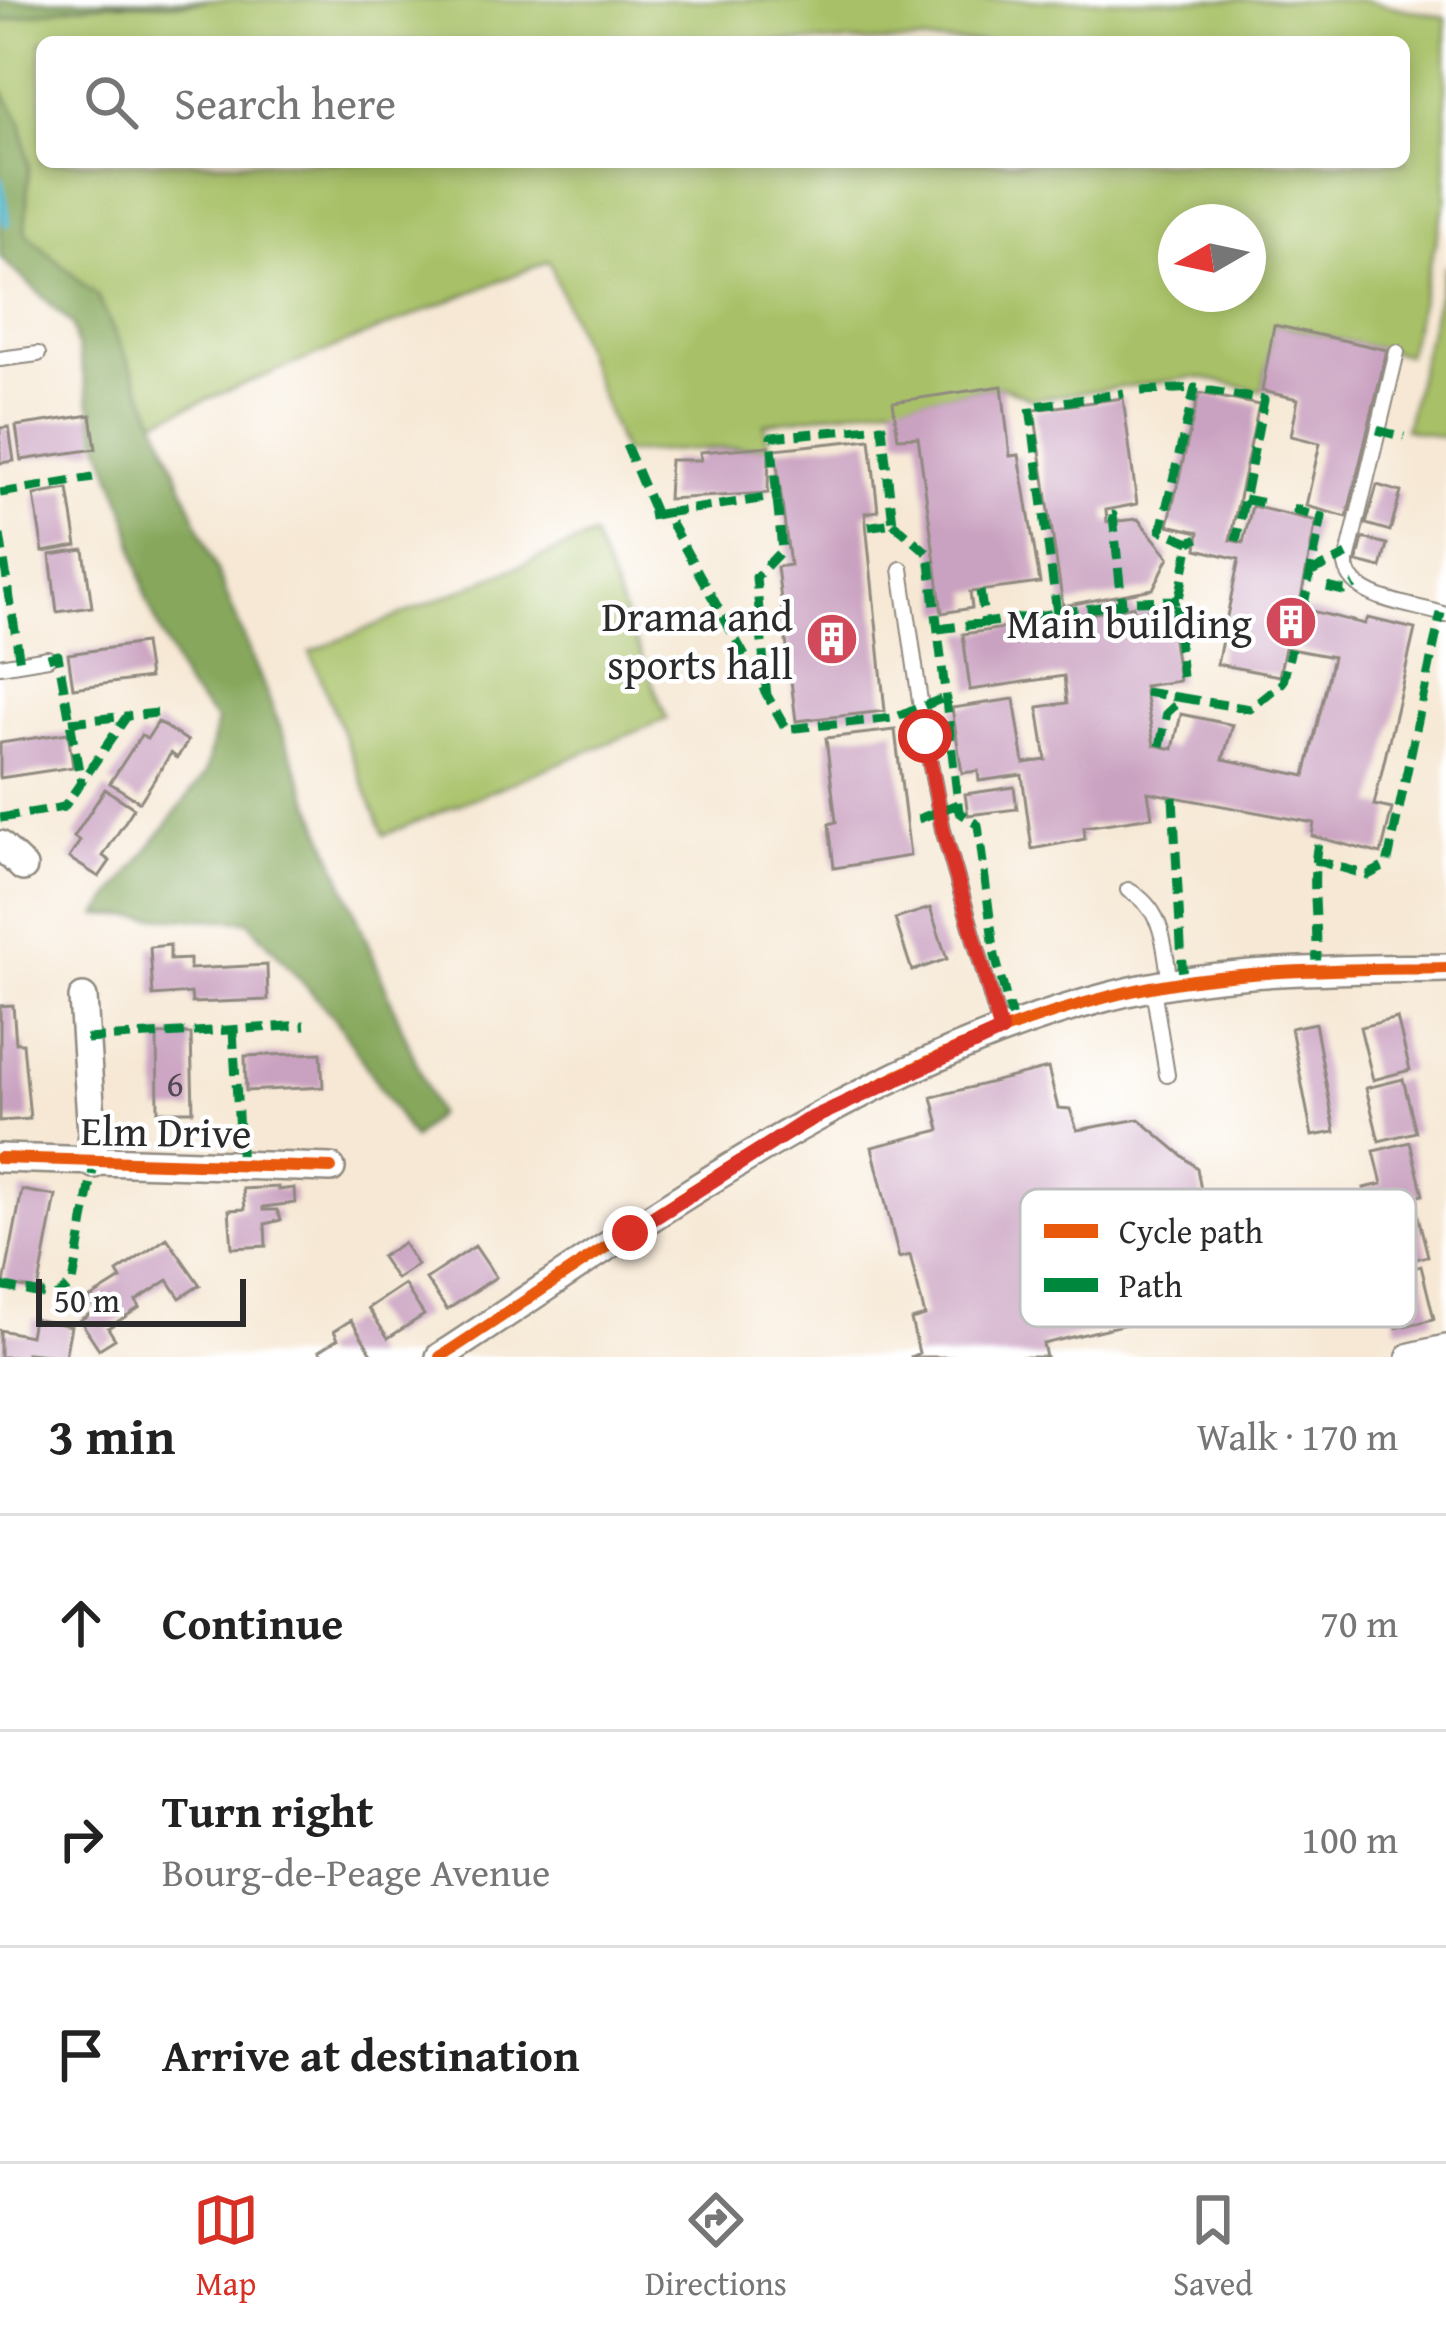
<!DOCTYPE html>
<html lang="en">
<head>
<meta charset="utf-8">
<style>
	:root { --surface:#fff; --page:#f2f2f2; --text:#222; --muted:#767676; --line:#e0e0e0; --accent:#d93025 }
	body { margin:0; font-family:"Gentium Book Plus",serif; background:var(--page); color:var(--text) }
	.compass { position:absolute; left:1158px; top:204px; width:108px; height:108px; border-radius:50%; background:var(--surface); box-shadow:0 6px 18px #0003; rotate:261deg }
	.scale { position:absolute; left:36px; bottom:30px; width:210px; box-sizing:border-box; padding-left:12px; border:6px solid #2b2b2b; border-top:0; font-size:33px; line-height:42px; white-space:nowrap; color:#2b2b2b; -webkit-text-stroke:9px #fff; paint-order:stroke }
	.stop { position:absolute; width:36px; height:36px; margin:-27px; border:9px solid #d93025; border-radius:50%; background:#fff }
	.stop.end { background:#d93025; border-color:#fff; box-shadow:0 3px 12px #0008 }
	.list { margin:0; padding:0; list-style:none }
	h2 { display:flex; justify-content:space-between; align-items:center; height:156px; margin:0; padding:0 48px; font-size:51px }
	h2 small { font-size:39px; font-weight:400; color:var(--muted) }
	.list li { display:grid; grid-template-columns:78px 1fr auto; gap:36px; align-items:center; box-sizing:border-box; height:216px; padding:0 48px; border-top:3px solid var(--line) }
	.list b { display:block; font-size:45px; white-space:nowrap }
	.list p { margin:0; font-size:39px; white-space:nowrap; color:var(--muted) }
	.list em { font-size:39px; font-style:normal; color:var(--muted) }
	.icon { flex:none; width:66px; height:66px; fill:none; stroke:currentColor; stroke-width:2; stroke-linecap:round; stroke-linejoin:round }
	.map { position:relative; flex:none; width:1446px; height:1357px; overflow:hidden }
	.search { position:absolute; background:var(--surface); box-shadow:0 6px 18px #0003; left:36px; right:36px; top:36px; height:132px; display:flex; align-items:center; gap:30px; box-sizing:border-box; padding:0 42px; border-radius:18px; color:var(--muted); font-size:45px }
	.sheet { height:804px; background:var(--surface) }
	nav { display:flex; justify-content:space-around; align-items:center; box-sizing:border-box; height:168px; border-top:3px solid var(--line); background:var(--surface); font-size:33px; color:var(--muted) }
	nav a { display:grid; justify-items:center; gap:6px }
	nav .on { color:var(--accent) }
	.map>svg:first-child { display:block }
</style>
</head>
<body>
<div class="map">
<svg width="1446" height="1357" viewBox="0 0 1446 1357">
	<rect width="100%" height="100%" fill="#fff"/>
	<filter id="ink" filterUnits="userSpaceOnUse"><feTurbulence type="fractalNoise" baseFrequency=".00833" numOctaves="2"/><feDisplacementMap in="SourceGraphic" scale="24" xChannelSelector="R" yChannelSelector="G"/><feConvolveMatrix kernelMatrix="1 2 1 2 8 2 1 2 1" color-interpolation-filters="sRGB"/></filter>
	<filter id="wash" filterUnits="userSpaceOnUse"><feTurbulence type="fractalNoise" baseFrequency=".004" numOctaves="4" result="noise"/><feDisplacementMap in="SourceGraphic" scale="48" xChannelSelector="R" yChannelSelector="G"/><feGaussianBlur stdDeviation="2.7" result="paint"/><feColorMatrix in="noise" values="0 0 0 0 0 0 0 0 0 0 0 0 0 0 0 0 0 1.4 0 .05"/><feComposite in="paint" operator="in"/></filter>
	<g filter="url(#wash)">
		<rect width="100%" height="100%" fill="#f6e8d4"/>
		<path fill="#a8c167" stroke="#6a7649" stroke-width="3" fill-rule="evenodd" d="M208 0H1364L1446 18V200L1407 355 1275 325 1262 391 1197 377 1032 399 1001 386 764 424 769 446 623 453 549 261 156 420 97 296 25 232 29 166 21 121 0 86V22C43 10 87 2 132 3 159 3 181 6 208 0ZM42 42H1404V162H42ZM1176 222H1248V294H1176Z
			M1446 265V438L1405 429Z
			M593 536 667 719 384 835 310 652Z"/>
		<path fill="#86a75c" stroke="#586944" stroke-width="3" d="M0 0H208C181 6 159 3 132 3 87 2 43 10 0 22Z
			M0 86 21 121 29 166 25 232 97 296 156 420 437 1114 413 1139 337 1021 248 921 98 915 205 774 217 721 185 686 147 601 126 512 97 435 72 324 0 257Z"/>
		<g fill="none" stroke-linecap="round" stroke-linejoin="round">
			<path stroke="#49b2c8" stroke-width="9" d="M0 181 6 222"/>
		</g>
		<g id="blocks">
			<path fill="#caa2c1" d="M1274 325 1387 350 1347 517 1306 506 1320 443 1291 436 1298 399 1262 391Z
				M1002 386 1010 456 1019 455 1040 583 970 592 972 608 942 613 918 437 898 438 893 402Z
				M1199 393 1259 405 1230 540 1243 543 1252 506 1316 521 1299 608 1365 624 1368 618 1415 629 1374 805 1392 809 1381 854 1312 836 1314 823 1148 792 1152 817 1084 827 1085 839 1032 849 1022 775 979 781 978 771 962 773 952 708 1014 699 1024 763 1046 760 1038 707 1067 703 1064 676 970 690 963 634 1058 620 1062 638 1071 636 1069 618 1133 606 1134 612 1168 607 1179 681 1144 686 1154 745 1173 749 1181 714 1233 725 1223 759 1305 776 1333 657 1285 648 1279 676 1217 664 1239 559 1197 549 1199 532 1168 525Z
				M1123 398 1137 504 1106 510 1107 522 1138 519 1169 557 1153 589 1063 606 1034 410Z
				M91 415 96 449 21 460 16 426Z
				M9 427 14 461 0 463V428Z
				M870 439 878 511 865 513 885 711 796 721 777 567 790 565 775 449Z
				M769 446 768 493 668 499 670 460H701L700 452Z
				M1377 485 1401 492 1390 531 1366 524Z
				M68 489 77 546 43 552 34 495Z
				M1363 538 1387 544 1381 568 1357 562Z
				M84 550 92 607 57 612 50 555Z
				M144 643 149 678 73 688 68 654Z
				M158 722 188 741 177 758 171 753 140 802 110 783 141 735 147 739Z
				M895 730 910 856 834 868 829 824 836 822 826 738Z
				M68 733 73 767 0 778V743Z
				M1014 787 1017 809 968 815 965 794Z
				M105 789 134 808 103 856 110 861 99 877 69 858 80 841 74 837Z
				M930 908 947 959 912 971 895 919Z
				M170 945V960L190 959V969L267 965 268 1000 192 1003 191 993 153 996 150 947Z
				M13 1005 16 1043H23L30 1119 0 1121V1006Z
				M1397 1018 1410 1070 1373 1080 1360 1027Z
				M1315 1023 1335 1132 1312 1136 1291 1028Z
				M191 1034 193 1111H158L157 1035Z
				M321 1053 323 1087 246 1091 245 1056Z
				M1048 1068 1058 1108 1070 1109 1077 1130 1139 1119 1197 1168 1221 1301 1043 1344 1046 1357H910L919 1353 911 1320 925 1316 910 1255 899 1258 872 1147 940 1130 932 1097Z
				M1403 1079 1416 1132 1379 1141 1366 1088Z
				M1410 1142 1423 1195 1369 1208 1364 1188 1382 1184 1374 1151Z
				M278 1187V1190L294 1188 295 1203 263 1207V1210H277L281 1220 265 1224 266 1246 232 1248 229 1210 245 1209 243 1189Z
				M22 1190 56 1196 38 1290 4 1284Z
				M1415 1204 1428 1256 1392 1265 1390 1255 1374 1259 1370 1243 1386 1239 1379 1213Z
				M167 1238 200 1285 180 1298 168 1280 136 1301 140 1307 108 1328 115 1339 99 1349 80 1320 96 1310 89 1299 121 1279 117 1272Z
				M403 1243 417 1265 396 1279 381 1257Z
				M475 1246 496 1277 447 1310 426 1279Z
				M1421 1266 1434 1319 1397 1328 1384 1275Z
				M404 1284 424 1315 388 1338 368 1308Z
				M33 1319 71 1326 65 1357 27 1353 26 1357H0V1330L30 1336Z
				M351 1320 374 1357H323L319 1351 338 1339 334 1331Z"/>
		</g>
	</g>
	<g filter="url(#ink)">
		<use href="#blocks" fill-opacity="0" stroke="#908a80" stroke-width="3"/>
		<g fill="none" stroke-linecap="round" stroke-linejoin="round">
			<g stroke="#908a80" stroke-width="18">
				<path id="lane" d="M1397 352 1346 565C1353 602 1416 604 1446 615
					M0 359 38 354
					M901 569 925 736 943 830 1001 1031
					M0 666 48 658
					M1128 890C1165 910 1164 946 1170 984
					M1153 988 1167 1075"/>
			</g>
			<g stroke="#908a80" stroke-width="32">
				<path id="street" d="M0 845 23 867
					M83 998 94 1164
					M0 1158 331 1168
					M440 1357C652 1219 862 1060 1111 996 1219 968 1335 970 1446 968
					M1411 1357 1446 1349"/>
			</g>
			<use href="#lane" stroke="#fff" stroke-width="14"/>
			<use href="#street" stroke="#fff" stroke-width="27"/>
			<path stroke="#00873e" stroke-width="9" stroke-dasharray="18 9" stroke-linecap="butt" d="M1141 391 1195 388
				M1377 430 1404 437
				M626 445 656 515
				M0 493 93 478
				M1244 499 1264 503 1265 497
				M1298 505 1297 511 1322 517 1303 609
				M665 513 781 496
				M649 516 665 513 786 729 894 718 946 697
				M893 523 929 554 959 812 978 825 995 956 1014 1026
				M0 535 20 663
				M1190 542 1161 530 1195 388 1264 400 1236 541
				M1310 573 1347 555
				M1327 587 1344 591 1355 585
				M980 591 985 623 1122 604 1113 515 1106 516
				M1136 601 1179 600
				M1057 613 1030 407 1124 393
				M938 629 985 623
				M48 658 58 655 81 782
				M1182 677 1176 614 1190 542 1198 538
				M1145 692 1183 698
				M767 697 756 577 782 550 771 437 882 427 893 523 866 527
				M70 722 127 716
				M1160 746 1167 713 1183 698 1250 709 1283 682 1291 649
				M1173 797 1183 982
				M0 818 64 807 127 716 157 713
				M918 819 958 804
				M1314 860 1368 875 1387 865 1441 613
				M1316 970C1320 926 1309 881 1319 838
				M233 1030 241 1167
				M86 1039 305 1025
				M0 1286 57 1297 73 1283 94 1164"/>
			<g stroke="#fff" stroke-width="20">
				<path id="cycleway" d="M0 1158 331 1168
					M440 1357C652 1219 862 1060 1111 996 1219 968 1335 970 1446 968"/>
			</g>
			<use href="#cycleway" stroke="#e8590c" stroke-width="12"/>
		</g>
	</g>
	<g fill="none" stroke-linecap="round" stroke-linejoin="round" filter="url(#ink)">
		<path stroke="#d93025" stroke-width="15" d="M630 1233 806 1121 1001 1031 943 830 925 736"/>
	</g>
	<defs>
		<g id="building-disc" transform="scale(2.7)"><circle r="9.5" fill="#d1495b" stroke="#fff"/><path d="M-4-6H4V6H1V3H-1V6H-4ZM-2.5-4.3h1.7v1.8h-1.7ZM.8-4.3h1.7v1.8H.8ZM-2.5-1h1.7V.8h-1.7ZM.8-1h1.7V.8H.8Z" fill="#fff"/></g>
	</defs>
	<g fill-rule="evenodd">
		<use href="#building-disc" x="1291" y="622"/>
		<use href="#building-disc" x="832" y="639"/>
	</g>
	<g text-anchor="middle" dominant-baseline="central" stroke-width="9" stroke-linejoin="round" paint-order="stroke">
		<g font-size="36" fill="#534950">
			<text x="175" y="1082">6</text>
		</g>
		<g font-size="42" fill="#2b2b2b" stroke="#fff" text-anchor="end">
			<text x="793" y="615">Drama and<tspan x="793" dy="48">sports hall</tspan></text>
			<text x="1252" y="622">Main building</text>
		</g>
		<g font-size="42" fill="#2b2b2b" stroke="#fff">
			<text transform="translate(166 1131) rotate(1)">Elm Drive</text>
		</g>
	</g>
	<rect x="1020" y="1189" width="396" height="138" rx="18" fill="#fff" stroke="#bfbfbf" stroke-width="3"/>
	<rect x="1044" y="1224" width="54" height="14" fill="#e8590c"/>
	<rect x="1044" y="1278" width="54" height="14" fill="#00873e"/>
	<g font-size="33" fill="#2b2b2b">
		<text x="1119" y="1243">Cycle path</text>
		<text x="1119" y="1297">Path</text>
	</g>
</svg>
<svg class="compass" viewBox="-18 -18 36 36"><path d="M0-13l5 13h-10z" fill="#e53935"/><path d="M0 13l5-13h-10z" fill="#767676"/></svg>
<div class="scale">50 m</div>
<div class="stop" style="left:925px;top:736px"></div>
<div class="stop end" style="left:630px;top:1233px"></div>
<div class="search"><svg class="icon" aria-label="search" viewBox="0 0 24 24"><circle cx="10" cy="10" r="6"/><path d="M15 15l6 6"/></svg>Search here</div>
</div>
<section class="sheet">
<h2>3 min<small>Walk · 170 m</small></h2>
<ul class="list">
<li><svg class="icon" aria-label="ahead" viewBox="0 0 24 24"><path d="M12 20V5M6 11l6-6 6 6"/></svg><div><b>Continue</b></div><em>70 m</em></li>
<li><svg class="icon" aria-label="right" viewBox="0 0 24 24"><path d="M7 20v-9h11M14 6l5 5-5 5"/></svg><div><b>Turn right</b><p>Bourg-de-Peage Avenue</p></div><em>100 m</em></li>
<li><svg class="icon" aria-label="arrive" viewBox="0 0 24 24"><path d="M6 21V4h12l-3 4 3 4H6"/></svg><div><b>Arrive at destination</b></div></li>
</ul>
</section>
<nav>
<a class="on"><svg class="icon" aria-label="map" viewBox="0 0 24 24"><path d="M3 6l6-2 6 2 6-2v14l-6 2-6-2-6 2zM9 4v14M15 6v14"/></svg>Map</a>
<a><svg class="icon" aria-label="directions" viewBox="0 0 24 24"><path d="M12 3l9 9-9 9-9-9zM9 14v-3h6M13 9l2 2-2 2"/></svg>Directions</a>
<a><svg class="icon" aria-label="saved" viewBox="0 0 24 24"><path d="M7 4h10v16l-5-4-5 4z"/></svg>Saved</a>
</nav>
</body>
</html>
